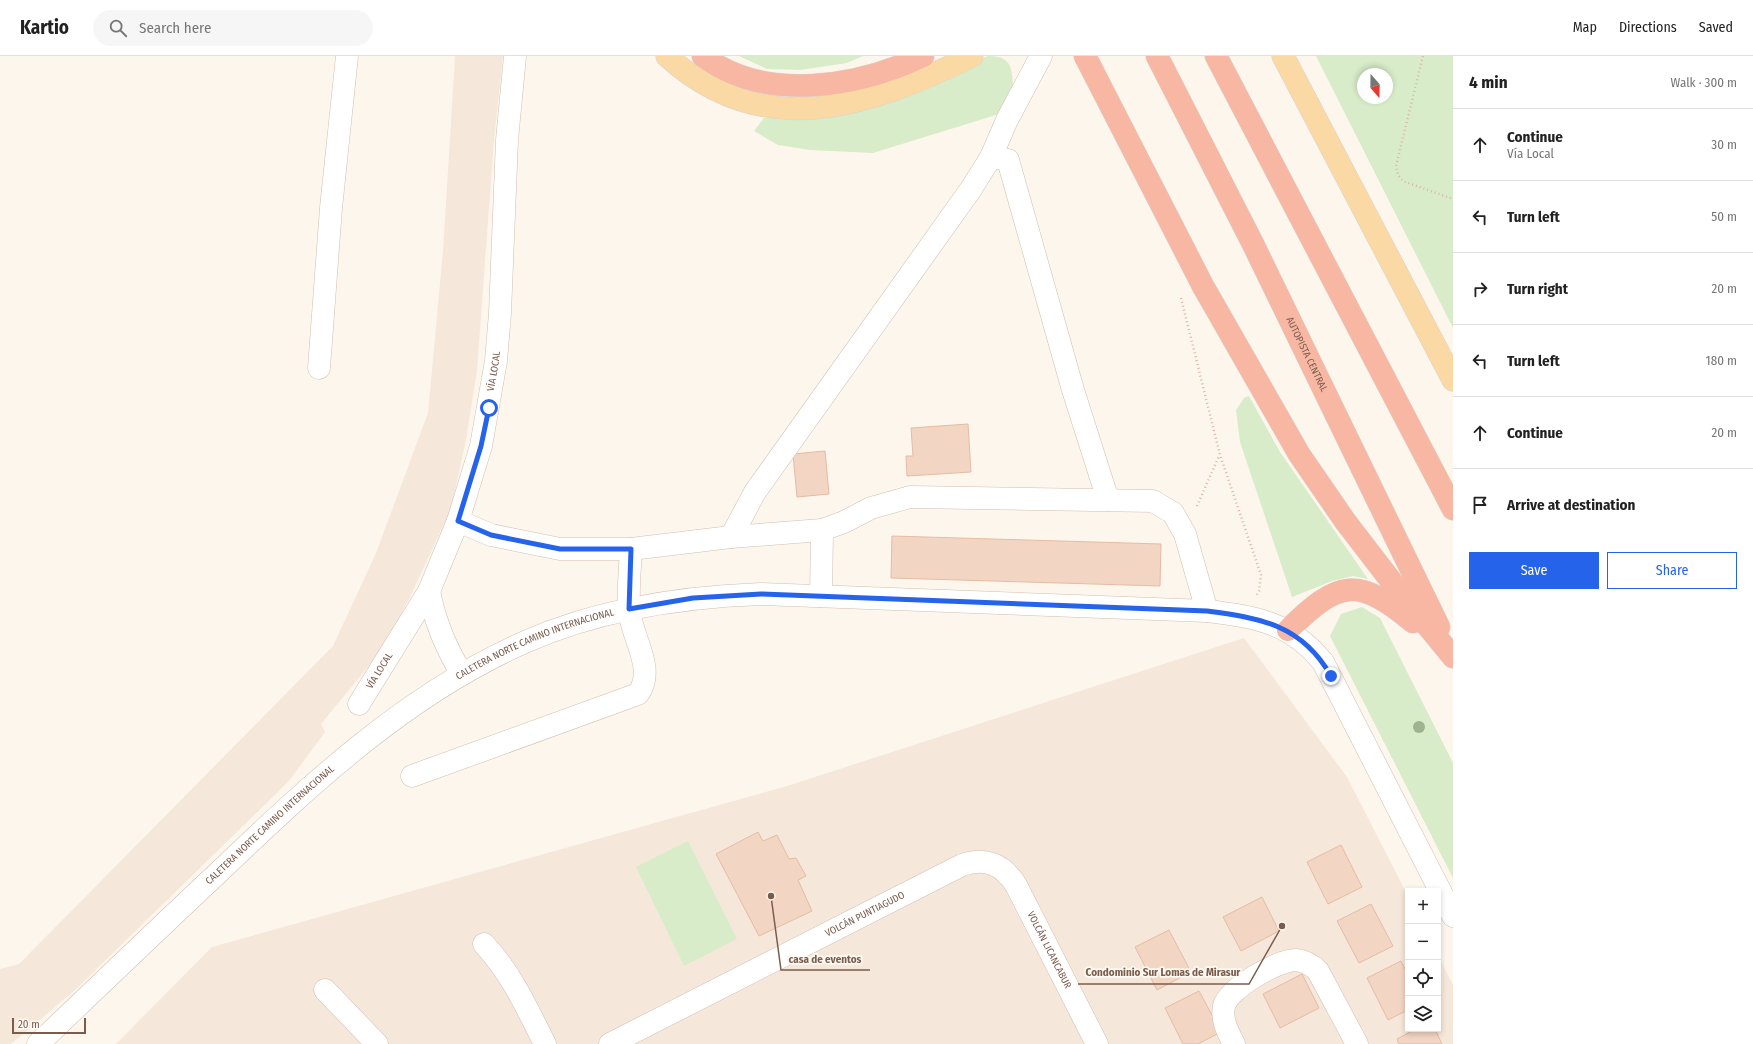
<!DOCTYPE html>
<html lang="en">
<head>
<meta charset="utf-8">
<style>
	:root { --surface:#fff; --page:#f6f6f6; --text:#222; --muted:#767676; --line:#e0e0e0; --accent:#2563eb }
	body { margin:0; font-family:"Fira Sans Condensed",sans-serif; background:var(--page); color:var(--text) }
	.controls { position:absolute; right:12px; bottom:12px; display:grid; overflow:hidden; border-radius:0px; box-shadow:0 2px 6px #0003 }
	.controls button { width:36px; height:36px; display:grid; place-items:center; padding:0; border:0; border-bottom:1px solid var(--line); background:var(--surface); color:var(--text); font:20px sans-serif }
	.compass { position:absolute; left:1357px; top:12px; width:36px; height:36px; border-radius:50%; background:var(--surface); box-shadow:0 2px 6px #0003; rotate:160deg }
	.scale { position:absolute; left:12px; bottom:10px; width:74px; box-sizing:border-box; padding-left:4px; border:2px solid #7a5c4d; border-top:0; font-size:11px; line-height:14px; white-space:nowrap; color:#7a5c4d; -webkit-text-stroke:3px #fffaf3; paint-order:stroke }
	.stop { position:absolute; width:12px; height:12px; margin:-9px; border:3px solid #2563eb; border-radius:50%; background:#fff }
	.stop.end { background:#2563eb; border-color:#fff; box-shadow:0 1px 4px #0008 }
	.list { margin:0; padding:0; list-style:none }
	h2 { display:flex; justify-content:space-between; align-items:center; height:52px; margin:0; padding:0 16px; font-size:17px }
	h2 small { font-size:13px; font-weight:400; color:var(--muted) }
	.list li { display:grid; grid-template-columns:26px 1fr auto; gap:12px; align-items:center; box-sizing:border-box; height:72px; padding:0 16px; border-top:1px solid var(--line) }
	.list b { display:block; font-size:15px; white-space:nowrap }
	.list p { margin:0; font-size:13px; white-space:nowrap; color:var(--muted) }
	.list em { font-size:13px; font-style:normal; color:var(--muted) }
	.actions { display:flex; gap:8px; padding:12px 16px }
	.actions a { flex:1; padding:9px 0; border:1px solid var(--accent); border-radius:0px; text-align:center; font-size:14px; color:var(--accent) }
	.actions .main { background:var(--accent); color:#fff }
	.icon { flex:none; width:22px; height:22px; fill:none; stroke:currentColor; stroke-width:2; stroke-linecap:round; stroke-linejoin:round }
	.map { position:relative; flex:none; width:1453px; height:988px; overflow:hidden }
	header { display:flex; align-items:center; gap:24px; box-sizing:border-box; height:56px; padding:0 20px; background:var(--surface); border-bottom:1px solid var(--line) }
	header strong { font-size:19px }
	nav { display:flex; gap:22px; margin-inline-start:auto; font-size:14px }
	.search { width:280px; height:36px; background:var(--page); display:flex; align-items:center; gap:10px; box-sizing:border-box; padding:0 14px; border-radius:22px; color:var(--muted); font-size:15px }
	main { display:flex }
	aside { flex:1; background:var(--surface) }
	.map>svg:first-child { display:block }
</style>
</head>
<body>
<header>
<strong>Kartio</strong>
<div class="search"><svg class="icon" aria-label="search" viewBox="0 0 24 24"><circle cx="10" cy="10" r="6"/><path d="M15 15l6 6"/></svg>Search here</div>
<nav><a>Map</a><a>Directions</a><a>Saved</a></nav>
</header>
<main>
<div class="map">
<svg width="1453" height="988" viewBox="0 0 1453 988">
	<rect width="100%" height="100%" fill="#fdf6ec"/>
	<path fill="#f5e8da" d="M455 0H503L494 84 477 315 466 384 451 453 411 539 385 590 321 668 325 676 289 725 74 935 11 988H0V913L19 908 333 590 376 497 428 357 443 195Z
		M1244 582 1347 721 1408 840V973H1438V899L1453 929V988H116L212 891 787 730Z"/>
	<path fill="#d8ecc9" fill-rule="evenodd" d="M739 0H863L847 7 800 14 767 13Z
		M988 0C1015 0 1011 15 1014 37L999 58 873 97 810 94 778 89 754 75 764 62 807 60 916 31Z
		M1316 0H1453V272ZM1363 18H1387V42H1363Z
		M1249 340 1280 396 1368 523 1353 520 1332 525 1292 541 1240 386 1236 354 1244 342Z
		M1362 551 1380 562 1453 707V822L1330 580 1341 558Z
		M688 785 737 883 684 910 636 811Z"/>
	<path fill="#f3d5c3" stroke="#e6bba3" d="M968 368 971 416 907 420 906 400H913L911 372Z
		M825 395 829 438 797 441 793 398Z
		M892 480 1161 488 1160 530 891 522Z
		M758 776 763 785 777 779 789 803 796 802 806 820 798 824 812 855 759 880 716 798Z
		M1341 789 1362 831 1328 848 1307 806Z
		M1262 841 1279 875 1241 895 1223 861Z
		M1371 848 1393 890 1359 907 1337 865Z
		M1169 874 1191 916 1157 934 1135 891Z
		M1401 905 1408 919V954L1388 964 1367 922Z
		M1302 918 1319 952 1280 972 1263 938Z
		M1199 935 1221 976 1198 988H1183L1165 952Z
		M1416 973H1435L1442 988H1399L1397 983Z"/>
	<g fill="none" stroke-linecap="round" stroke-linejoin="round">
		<g stroke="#d1beb0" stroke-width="23">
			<g id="minor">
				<path d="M991 101 1007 64 1041 0"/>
				<path d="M319 312 331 152 347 0"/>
				<path d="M458 465 491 479 560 493H631L731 481 822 474 844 466 871 452 910 441 1153 445 1173 457 1185 478 1207 555"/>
				<path d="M731 481 755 436 971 133 991 101 1008 104 1073 334 1108 444"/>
				<path d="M429 535C435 566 445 591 462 618"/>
				<path d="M821 540 822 474"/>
				<path id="s1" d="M359 648 429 535 458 465 481 390 496 305 500 257 507 84 515 0"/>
				<path d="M412 720 638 638C657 612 630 580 629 552 628 532 630 512 631 493"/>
				<path d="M484 888C511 917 527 952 545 988"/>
				<path d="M325 934 377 988"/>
				<path id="s2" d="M38 988C99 930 159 872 220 815 312 727 407 638 525 586 599 553 680 541 761 538L1207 555C1256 561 1290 566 1323 606L1453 860"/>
				<path id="s3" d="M610 988 962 809C985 801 1003 808 1016 829L1097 988"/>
				<path d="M1234 988C1228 976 1221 964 1224 950 1229 932 1278 904 1296 904 1305 905 1312 909 1318 915L1357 988"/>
			</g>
		</g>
		<g stroke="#dad1cd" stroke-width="23">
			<path id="major" d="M667 0C763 88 870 50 972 0
				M1283 0 1453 324"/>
		</g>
		<g stroke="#dad1cd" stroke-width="23">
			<g id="highway">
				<path d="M703 0C765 47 858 31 923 0"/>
				<path d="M1085 0 1203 230 1299 398 1345 465 1398 534 1453 601"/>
				<path id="s4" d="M1157 0 1253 188 1439 571"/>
				<path d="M1216 0 1453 453"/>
				<path d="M1288 574C1339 524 1357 520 1413 566"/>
			</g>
		</g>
		<path stroke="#d9b8a5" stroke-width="2.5" stroke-dasharray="1 3" stroke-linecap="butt" d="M1423 0 1396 110 1398 119 1403 125 1453 143
			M1181 242 1220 399 1261 519 1259 535 1256 540
			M1197 450 1219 400"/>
		<use href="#minor" stroke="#fff" stroke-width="22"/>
		<use href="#major" stroke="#fbd9a5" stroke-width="22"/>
		<use href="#highway" stroke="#f7b7a3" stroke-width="22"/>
	</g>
	<circle fill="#a0b28e" cx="1419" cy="671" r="6"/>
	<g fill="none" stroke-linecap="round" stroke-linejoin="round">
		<path stroke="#2563eb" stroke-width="5" d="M489 352 481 390 458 465 491 479 560 493H631L629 553 693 542 761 538 1207 555C1261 562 1302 569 1331 620"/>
	</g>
	<g text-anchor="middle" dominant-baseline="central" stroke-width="3.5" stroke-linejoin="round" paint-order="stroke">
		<g font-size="10" fill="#7a5c4d" stroke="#fffaf3">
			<text stroke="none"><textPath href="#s4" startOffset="334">AUTOPISTA CENTRAL</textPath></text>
			<text stroke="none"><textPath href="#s1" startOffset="363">VÍA LOCAL</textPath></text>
			<text stroke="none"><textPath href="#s2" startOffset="643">CALETERA NORTE CAMINO INTERNACIONAL</textPath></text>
			<text stroke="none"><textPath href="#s1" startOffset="39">VÍA LOCAL</textPath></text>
			<text stroke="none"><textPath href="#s2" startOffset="319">CALETERA NORTE CAMINO INTERNACIONAL</textPath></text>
			<text stroke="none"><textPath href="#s3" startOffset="286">VOLCÁN PUNTIAGUDO</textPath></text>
			<text stroke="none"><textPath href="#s3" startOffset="531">VOLCÁN LICANCABUR</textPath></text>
		</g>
	</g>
	<path fill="none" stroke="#7a5c4d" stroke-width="1.5" d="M771 840L781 914H870M1282 870L1249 928H1078"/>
	<g fill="#7a5c4d" stroke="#fffaf3" stroke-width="1.5">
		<circle cx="771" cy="840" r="4"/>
		<circle cx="1282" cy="870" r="4"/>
	</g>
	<g font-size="11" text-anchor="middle" font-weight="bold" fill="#7a5c4d" stroke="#fffaf3" stroke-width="3.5" stroke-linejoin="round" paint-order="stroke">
		<text x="825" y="907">casa de eventos</text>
		<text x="1163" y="920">Condominio Sur Lomas de Mirasur</text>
	</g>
</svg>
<div class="controls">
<button>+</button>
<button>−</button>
<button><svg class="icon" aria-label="locate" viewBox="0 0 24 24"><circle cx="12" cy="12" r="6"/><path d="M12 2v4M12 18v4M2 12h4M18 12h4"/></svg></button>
<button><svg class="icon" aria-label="layers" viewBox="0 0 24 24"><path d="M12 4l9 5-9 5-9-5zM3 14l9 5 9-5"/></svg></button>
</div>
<svg class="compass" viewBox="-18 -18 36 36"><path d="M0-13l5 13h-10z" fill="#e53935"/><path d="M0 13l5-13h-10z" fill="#767676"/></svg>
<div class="scale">20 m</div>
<div class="stop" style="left:489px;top:352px"></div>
<div class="stop end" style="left:1331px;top:620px"></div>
</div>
<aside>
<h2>4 min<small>Walk · 300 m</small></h2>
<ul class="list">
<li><svg class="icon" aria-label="ahead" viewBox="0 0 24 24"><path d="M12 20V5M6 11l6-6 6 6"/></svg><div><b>Continue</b><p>Vía Local</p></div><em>30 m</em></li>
<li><svg class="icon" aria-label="left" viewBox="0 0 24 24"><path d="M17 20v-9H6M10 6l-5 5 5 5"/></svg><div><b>Turn left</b></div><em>50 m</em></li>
<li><svg class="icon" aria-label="right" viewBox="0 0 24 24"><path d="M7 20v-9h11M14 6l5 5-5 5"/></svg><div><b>Turn right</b></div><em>20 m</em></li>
<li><svg class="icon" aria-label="left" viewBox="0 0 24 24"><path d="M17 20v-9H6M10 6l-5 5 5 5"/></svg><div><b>Turn left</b></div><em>180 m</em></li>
<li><svg class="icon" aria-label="ahead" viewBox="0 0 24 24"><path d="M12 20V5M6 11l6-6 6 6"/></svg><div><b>Continue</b></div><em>20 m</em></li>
<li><svg class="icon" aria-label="arrive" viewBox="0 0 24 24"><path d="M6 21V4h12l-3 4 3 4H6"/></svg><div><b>Arrive at destination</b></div></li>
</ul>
<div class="actions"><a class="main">Save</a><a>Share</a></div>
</aside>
</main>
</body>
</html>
